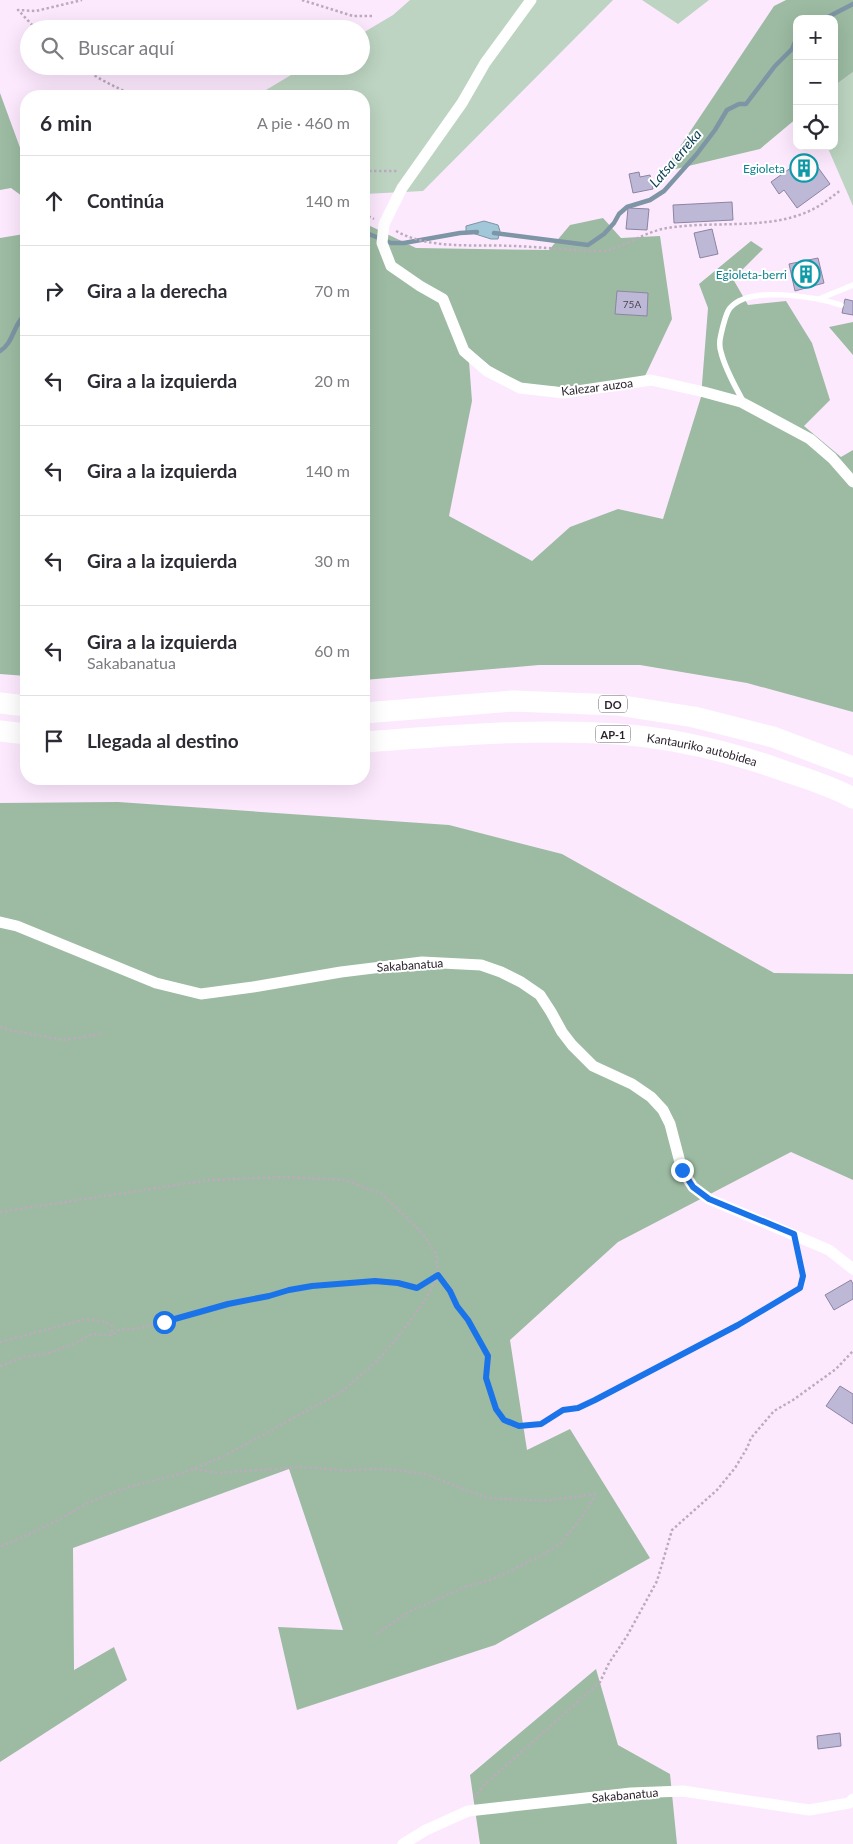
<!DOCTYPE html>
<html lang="es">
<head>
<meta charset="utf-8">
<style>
	:root { --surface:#fff; --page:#f2f2f3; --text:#2b2b33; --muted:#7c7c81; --line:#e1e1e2 }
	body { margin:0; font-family:Lato,sans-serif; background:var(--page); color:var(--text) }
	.controls { position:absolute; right:15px; top:15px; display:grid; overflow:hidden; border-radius:10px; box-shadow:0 5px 20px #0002 }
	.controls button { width:45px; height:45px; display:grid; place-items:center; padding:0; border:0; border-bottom:1px solid var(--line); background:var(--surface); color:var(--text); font:25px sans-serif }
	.stop { position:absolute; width:15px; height:15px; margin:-11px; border:4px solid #1a73e8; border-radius:50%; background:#fff }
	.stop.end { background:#1a73e8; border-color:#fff; box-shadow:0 1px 5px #0008 }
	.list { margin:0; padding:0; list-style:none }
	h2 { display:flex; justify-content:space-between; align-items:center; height:65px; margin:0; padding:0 20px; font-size:21px }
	h2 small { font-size:16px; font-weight:400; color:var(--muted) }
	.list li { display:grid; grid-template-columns:32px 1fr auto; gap:15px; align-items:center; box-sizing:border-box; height:90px; padding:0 20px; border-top:1px solid var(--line) }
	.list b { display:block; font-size:19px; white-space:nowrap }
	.list p { margin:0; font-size:16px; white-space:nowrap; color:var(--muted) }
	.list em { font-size:16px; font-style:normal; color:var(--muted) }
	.icon { flex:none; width:28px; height:28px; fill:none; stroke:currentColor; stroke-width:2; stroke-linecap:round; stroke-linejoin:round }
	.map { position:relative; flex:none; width:853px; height:1844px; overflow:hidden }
	.search { position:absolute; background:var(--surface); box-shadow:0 5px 20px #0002; left:20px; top:20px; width:350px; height:55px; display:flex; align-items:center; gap:12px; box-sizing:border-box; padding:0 18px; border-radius:28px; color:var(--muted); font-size:19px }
	.panel { position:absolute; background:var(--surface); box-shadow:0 5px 20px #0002; left:20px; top:90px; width:350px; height:695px; border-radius:20px }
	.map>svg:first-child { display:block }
</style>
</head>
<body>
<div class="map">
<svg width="853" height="1844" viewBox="0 0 853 1844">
	<rect width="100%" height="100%" fill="#fde9fe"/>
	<path fill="#bcd4c1" d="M410 0H613L423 191 364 194V96H256L306 66H361V34L393 15Z
		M642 0H709L678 24Z
		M853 72V206L827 146H834V86Z"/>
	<path fill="#9cbba2" d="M786 0H853V72L834 86V19H797V118L760 149 663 172 774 6Z
		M0 93 26 164V199L11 188 0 190Z
		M603 218 621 238 660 236 672 319 645 376 570 388 521 384 490 366 468 348 472 401 449 516 532 561 570 527 618 509 663 519 701 397 708 308 699 284 751 241 763 249 733 279 748 305 786 301 812 343 830 400 804 426 841 457 853 450V712L747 683 640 665H539L364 680V223L416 248 549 250 570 225Z
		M24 234 26 250V676L0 674V238Z
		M853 322V355L829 327Z
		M118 802 449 825 562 854 774 973 853 974V1180L791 1152 618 1242 510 1340 527 1450 570 1429 650 1558 495 1645 297 1710 278 1627 343 1630 289 1469 73 1548 74 1670 114 1647 127 1680 0 1762V803Z
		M596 1669 618 1745 670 1774 677 1844H480L470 1775Z"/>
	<path fill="#a1c7d8" stroke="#7d95a4" d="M484 221 498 225 500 231 498 239H491L466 231V226Z"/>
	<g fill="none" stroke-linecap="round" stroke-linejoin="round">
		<path stroke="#7d95a4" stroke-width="4.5" d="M824 19 853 4
			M364 232 391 243H404L460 233 477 232
			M494 233 588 245 604 234 614 223 619 214 627 207 650 200 664 191 696 155 715 130 727 110 739 104H746L775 66 792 49 797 37
			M0 351C14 343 13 323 26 315"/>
	</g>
	<path fill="#bdb8d6" stroke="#8b85a2" d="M809 155 830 184 797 208 784 190 779 194 771 182Z
		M639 172 640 177 650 175 653 189 633 193 629 174Z
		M732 202 733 220 674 223 673 205Z
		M628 208 649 209 647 230 626 229Z
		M712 229 718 254 700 258 694 233Z
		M818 258 824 283 795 291 789 264Z
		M617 291 648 293 647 316 615 314Z
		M845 299 853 301V315L842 313Z
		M851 1280 853 1284V1299L834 1310 825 1295Z
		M840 1386 853 1394V1424L826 1406Z
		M840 1733 841 1746 818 1749 817 1736Z"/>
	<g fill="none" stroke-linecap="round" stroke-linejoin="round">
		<path stroke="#bbabbc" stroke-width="2.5" stroke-dasharray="2.5 2.5" stroke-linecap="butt" d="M302 0 353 16H372
			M36 29 18 10 36 11 82 0
			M83 66C97 80 116 86 133 96
			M364 171H399
			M364 214 374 219
			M396 231C431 250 474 244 513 246 544 247 574 251 605 251 625 246 642 234 662 229 707 220 760 230 802 214 817 209 829 199 841 190
			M0 1027 14 1031 63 1040 102 1034
			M0 1212 209 1180 287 1177 345 1180 382 1194 403 1214 422 1233 436 1254 438 1275 426 1299 402 1332 377 1361 341 1392 224 1456 184 1473 128 1487 92 1501 45 1527 0 1547
			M0 1342 86 1319 106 1322 112 1326V1335
			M0 1366 24 1357 46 1354 71 1345 92 1334 112 1335 119 1330 141 1328 214 1307 269 1297 289 1290 333 1283 375 1281 398 1283 417 1288 438 1275 450 1291 457 1306 468 1320 488 1356 486 1378 496 1409 504 1420 519 1426 541 1423 563 1410 578 1408 595 1400 783 1299 800 1288 803 1276 799 1250
			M195 1469 218 1473 301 1467 351 1471 364 1469H387L425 1474 487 1498 544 1501 595 1494 587 1510 562 1542 546 1553 493 1579 465 1587 410 1611 375 1635
			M474 1798 483 1786 600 1682 609 1663 627 1636 657 1581 672 1530 717 1490 735 1468 747 1448 751 1438 774 1411 793 1400 836 1369 853 1351"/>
		<path stroke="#fff" stroke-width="5.5" d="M819 299 853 285
			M743 401C735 386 725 369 721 352 718 343 721 335 723 326 725 320 726 313 730 308 749 285 815 297 841 305"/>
		<path stroke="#fff" stroke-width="11" d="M531 0 485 63 462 103 402 188 384 224 382 243 391 266 420 286 443 299 464 351 487 371 520 388 564 393 651 380 704 392 741 402 810 439 832 458 853 482
			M0 922 17 926 156 983 201 994 253 987 341 972 422 962 481 965 501 972 521 982 540 995 551 1012 562 1032 572 1045 593 1066 632 1084 651 1097 663 1110 670 1124 682 1170 693 1187 709 1199 829 1250 853 1269
			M403 1844 426 1830 468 1811 631 1793 683 1791 809 1810 849 1803 853 1799"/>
		<g stroke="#fff" stroke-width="21">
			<path d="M0 703 26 706"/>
			<path d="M364 713 513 701 617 705 694 717 773 737 853 767"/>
			<path d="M0 731 26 734"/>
			<path id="s1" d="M364 742C448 736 532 728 617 734 676 738 735 753 790 773 811 780 833 787 853 798"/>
		</g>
	</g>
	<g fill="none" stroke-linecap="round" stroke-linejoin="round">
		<path stroke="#1a73e8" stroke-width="6" d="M164 1322 228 1304 269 1296 289 1290 312 1286 375 1281 398 1283 417 1288 438 1275 450 1291 457 1306 468 1320 488 1356 486 1378 496 1409 504 1420 519 1426 541 1424 563 1410 578 1408 595 1400 738 1325 800 1288 803 1276 794 1234 709 1199 693 1187 682 1170"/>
	</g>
	<defs>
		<g id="building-ring" transform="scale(1.4375)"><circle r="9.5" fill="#fff" stroke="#0f9aa8" stroke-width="1.5"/><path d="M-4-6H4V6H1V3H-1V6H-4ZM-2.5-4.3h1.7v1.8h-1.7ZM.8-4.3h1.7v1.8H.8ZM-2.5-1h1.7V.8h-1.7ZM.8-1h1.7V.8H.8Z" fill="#0f9aa8"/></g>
	</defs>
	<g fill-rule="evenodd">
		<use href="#building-ring" x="804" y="168"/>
		<use href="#building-ring" x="806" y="274"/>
	</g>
	<g text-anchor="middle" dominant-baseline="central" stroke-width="4" stroke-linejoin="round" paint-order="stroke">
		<g font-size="10" fill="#4d4554">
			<text x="632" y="304">75A</text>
		</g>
		<g fill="#fff" stroke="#686269" stroke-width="1">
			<rect x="599" y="695.5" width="28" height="17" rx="4"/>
			<rect x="595.5" y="725.5" width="35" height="17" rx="4"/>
		</g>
		<g font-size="11" font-weight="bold" fill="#281f29">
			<text x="613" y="704">DO</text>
			<text x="613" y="734">AP-1</text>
		</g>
		<g font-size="12" fill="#0d838f" stroke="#fff" text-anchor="end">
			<text x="785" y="168">Egioleta</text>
			<text x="787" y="274">Egioleta-berri</text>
		</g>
		<g font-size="12" fill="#281f29" stroke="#fff">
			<text transform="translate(597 387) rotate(-7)">Kalezar auzoa</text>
			<text stroke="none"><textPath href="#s1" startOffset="340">Kantauriko autobidea</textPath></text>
			<text transform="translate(410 965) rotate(-4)">Sakabanatua</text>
			<text transform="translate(625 1795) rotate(-5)">Sakabanatua</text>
		</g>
		<g font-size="14" font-style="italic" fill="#093f52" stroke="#fff">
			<text transform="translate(675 158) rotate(-49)">Latsa erreka</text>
		</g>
	</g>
</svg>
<div class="controls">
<button>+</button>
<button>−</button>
<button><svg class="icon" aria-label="locate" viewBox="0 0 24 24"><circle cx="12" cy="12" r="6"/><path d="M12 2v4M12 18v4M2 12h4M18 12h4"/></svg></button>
</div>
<div class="stop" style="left:164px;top:1322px"></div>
<div class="stop end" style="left:682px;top:1170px"></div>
<div class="search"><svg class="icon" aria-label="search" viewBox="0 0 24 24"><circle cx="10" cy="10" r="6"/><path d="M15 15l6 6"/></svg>Buscar aquí</div>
<section class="panel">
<h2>6 min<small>A pie · 460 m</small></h2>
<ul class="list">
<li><svg class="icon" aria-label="ahead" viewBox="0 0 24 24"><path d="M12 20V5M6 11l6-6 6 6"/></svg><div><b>Continúa</b></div><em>140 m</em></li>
<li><svg class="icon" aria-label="right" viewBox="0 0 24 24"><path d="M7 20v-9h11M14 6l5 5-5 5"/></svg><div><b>Gira a la derecha</b></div><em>70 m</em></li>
<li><svg class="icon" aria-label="left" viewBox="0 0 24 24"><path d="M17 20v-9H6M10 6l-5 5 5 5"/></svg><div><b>Gira a la izquierda</b></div><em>20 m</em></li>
<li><svg class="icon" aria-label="left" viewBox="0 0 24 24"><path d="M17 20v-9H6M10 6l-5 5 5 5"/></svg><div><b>Gira a la izquierda</b></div><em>140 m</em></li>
<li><svg class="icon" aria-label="left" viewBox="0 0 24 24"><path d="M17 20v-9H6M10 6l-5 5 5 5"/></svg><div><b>Gira a la izquierda</b></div><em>30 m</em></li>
<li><svg class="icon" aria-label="left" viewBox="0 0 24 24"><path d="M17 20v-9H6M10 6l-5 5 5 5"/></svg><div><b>Gira a la izquierda</b><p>Sakabanatua</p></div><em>60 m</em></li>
<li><svg class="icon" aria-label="arrive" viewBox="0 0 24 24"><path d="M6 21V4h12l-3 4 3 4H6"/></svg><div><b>Llegada al destino</b></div></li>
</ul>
</section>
</div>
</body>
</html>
